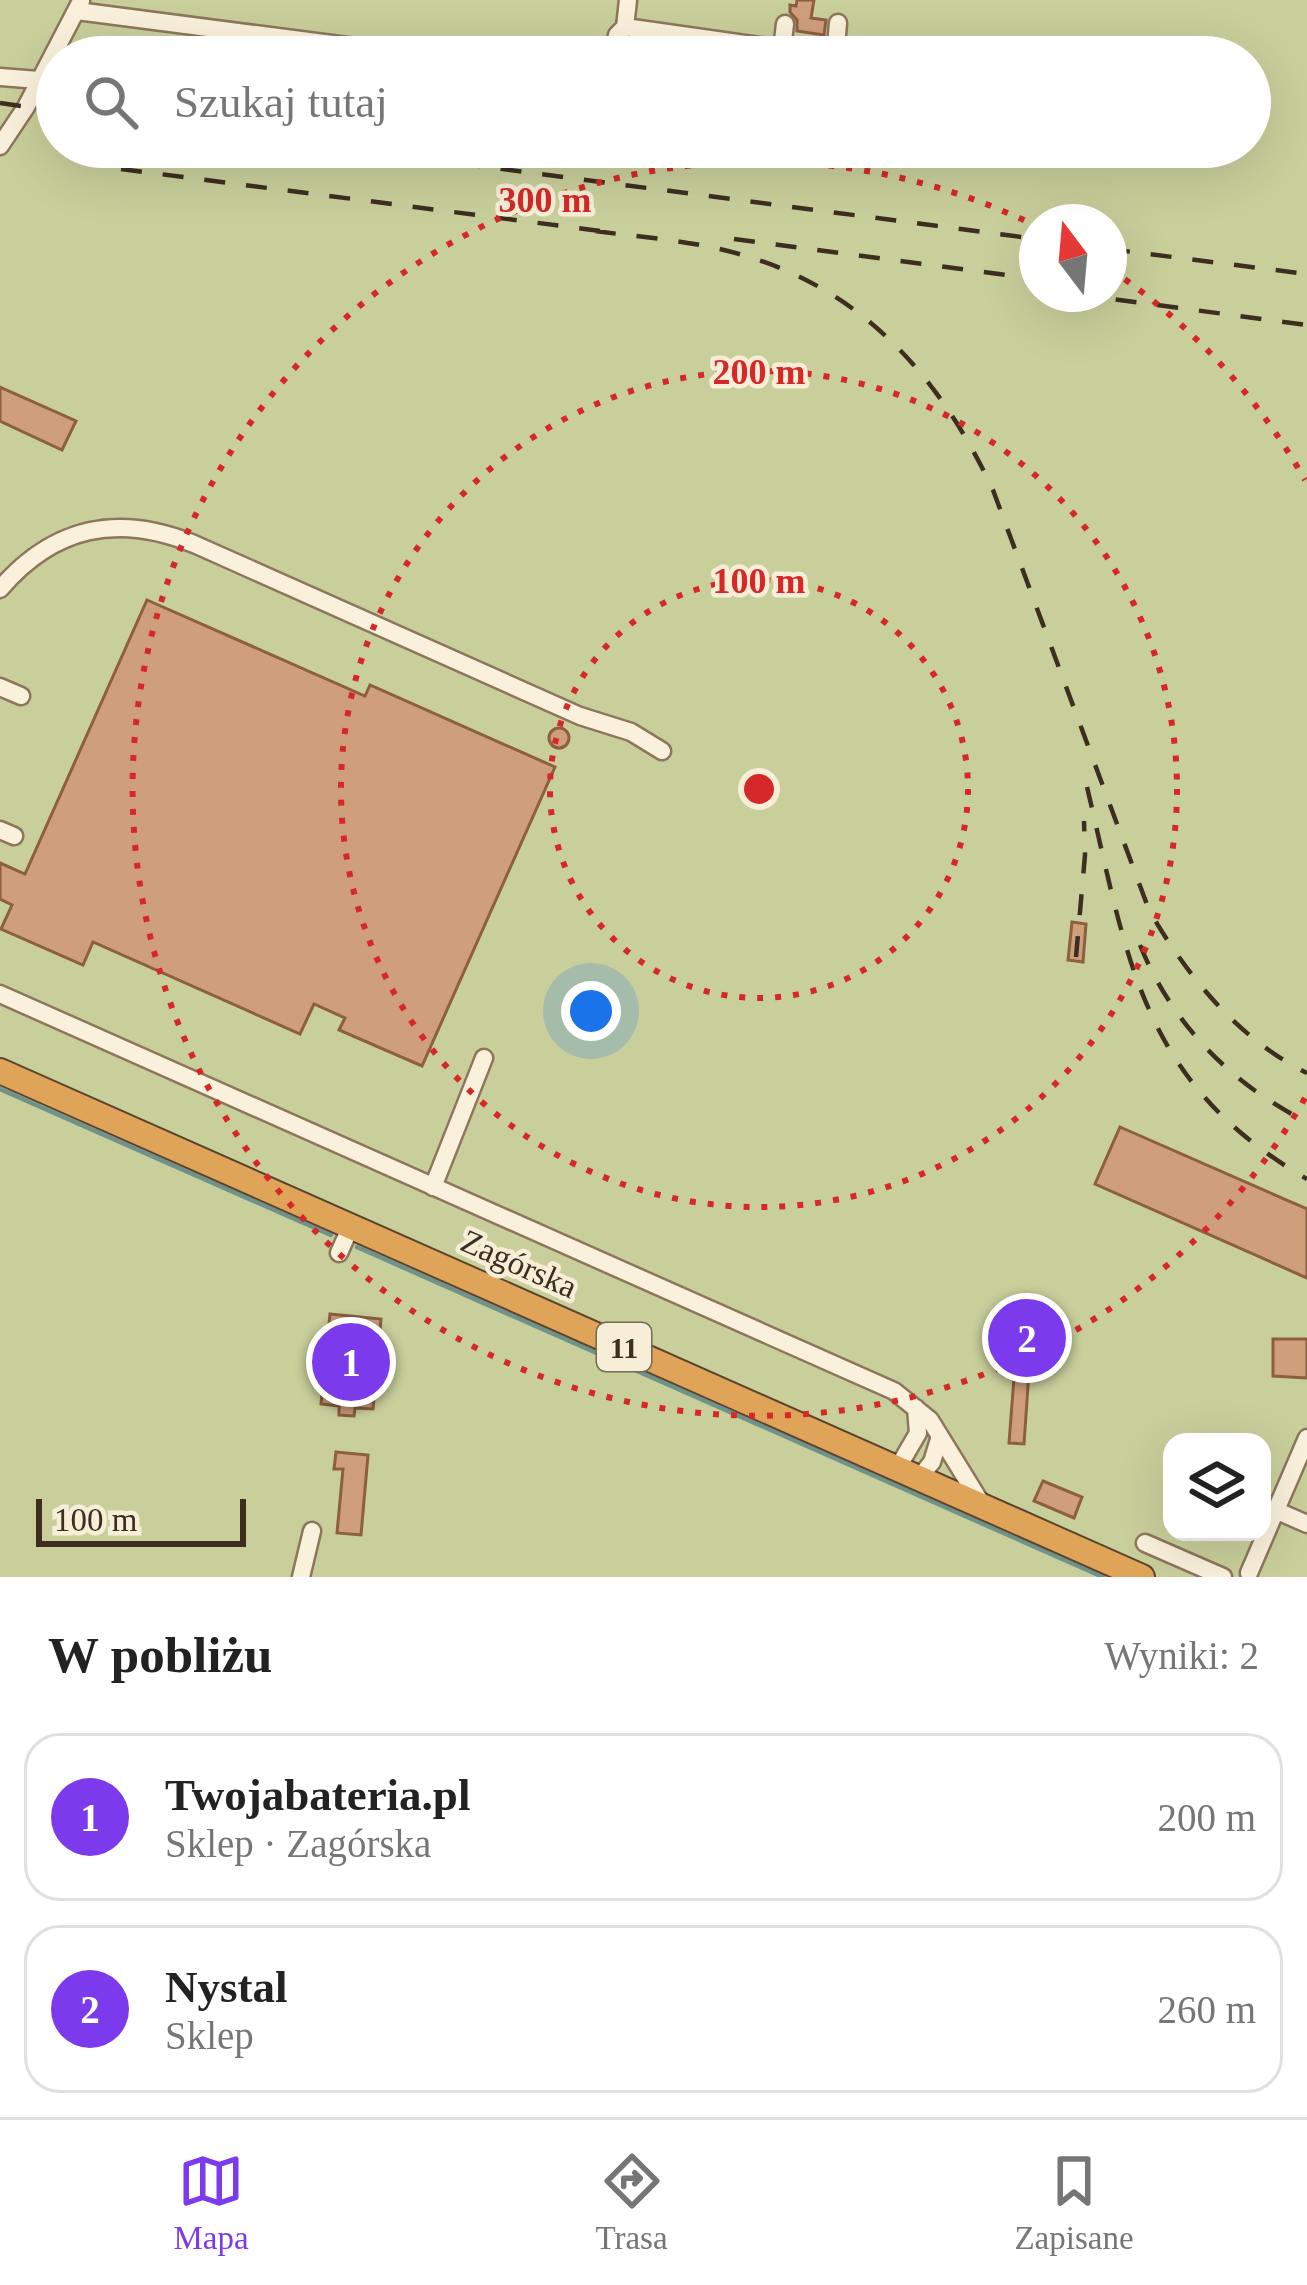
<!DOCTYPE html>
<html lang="pl">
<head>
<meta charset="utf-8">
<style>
	:root { --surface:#fff; --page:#f6f6f6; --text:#222; --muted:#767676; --line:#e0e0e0; --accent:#7c3aed }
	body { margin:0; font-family:"Times New Roman",serif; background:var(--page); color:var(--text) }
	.controls { position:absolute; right:36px; bottom:36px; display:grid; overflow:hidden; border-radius:24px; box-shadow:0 12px 48px #0002 }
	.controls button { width:108px; height:108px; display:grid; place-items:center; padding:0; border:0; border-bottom:3px solid var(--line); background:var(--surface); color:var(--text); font:60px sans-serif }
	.compass { position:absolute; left:1019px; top:204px; width:108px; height:108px; border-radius:50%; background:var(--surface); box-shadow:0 12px 48px #0002; rotate:344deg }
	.scale { position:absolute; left:36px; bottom:30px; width:210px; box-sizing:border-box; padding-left:12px; border:6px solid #3d2e20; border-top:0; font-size:33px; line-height:42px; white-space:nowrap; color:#3d2e20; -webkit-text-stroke:9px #f7eed8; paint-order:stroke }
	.you { position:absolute; left:591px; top:1011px; width:42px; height:42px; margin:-30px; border:9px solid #fff; border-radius:50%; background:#1a73e8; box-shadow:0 0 0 18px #1a73e833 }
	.badge { display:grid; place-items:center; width:78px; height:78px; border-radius:50%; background:var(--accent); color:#fff; font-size:39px; font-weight:700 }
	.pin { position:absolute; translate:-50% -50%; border:6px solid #fff; box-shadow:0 3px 12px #0006 }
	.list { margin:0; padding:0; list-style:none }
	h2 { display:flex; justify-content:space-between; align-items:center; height:156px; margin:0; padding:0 48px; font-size:51px }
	h2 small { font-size:39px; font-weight:400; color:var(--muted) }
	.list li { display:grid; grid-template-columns:78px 1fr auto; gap:36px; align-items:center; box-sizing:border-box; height:168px; margin:0 24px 24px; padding:0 24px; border:3px solid var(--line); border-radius:36px }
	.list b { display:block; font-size:45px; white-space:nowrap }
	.list p { margin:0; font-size:39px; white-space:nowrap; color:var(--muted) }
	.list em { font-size:39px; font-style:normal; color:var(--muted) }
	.icon { flex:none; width:66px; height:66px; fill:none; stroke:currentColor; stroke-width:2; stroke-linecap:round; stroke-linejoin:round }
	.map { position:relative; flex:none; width:1307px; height:1577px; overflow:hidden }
	.search { position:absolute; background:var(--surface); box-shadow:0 12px 48px #0002; left:36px; right:36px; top:36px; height:132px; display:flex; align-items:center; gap:30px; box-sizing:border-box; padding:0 42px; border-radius:66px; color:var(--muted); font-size:45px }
	.sheet { height:540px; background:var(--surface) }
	nav { display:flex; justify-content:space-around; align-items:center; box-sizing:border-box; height:168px; border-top:3px solid var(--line); background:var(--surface); font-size:33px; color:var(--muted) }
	nav a { display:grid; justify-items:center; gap:6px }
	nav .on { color:var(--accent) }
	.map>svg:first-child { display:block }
</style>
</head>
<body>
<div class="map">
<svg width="1307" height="1577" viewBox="0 0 1307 1577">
	<rect width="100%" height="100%" fill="#f0e4c8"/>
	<path fill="#c9cf9b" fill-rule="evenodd" d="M0 0H1307V1577H0ZM57 57H1250V147H57ZM1037 222H1109V294H1037ZM1172 1442H1262V1532H1172Z"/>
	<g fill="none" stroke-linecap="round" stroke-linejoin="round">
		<path stroke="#6f938a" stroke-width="4.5" d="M0 1089 331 1235
			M357 1247 1103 1577"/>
	</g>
	<path fill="#cf9f7d" stroke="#8d5f41" stroke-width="3" d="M797 0H814L811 18 826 20 824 35 797 31V20L790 12V5L796 6Z
		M0 387 76 421 62 450 0 421Z
		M147 600 365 696 370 685 555 767 422 1066 339 1030 345 1018 314 1004 300 1034 93 942 83 965 1 929 12 905 0 899V863L25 874Z
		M549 738a10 10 0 1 1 20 0a10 10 0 1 1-20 0Z
		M1072 922 1086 924 1083 962 1068 960Z
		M1120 1127 1307 1209V1278L1095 1184Z
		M330 1314 381 1319 373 1409 355 1408 354 1416 339 1415V1406L321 1404Z
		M1018 1326 1035 1327 1033 1357H1030L1024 1444 1009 1443Z
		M1273 1339H1307V1378L1273 1376Z
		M336 1452 368 1455 361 1535 337 1533 343 1469H334Z
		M1043 1481 1082 1497 1074 1518 1034 1501Z"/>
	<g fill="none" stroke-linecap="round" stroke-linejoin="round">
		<g stroke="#8d765c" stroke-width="21">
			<path id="minor" d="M628 0 625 27 782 49 785 24
				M77 11 432 57
				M782 49 835 57
				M613 57 617 35 625 27
				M835 57 838 23
				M0 77 39 80
				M0 146 26 107 81 1
				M0 589C54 526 118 513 194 544L580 716 631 732 662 751
				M0 687 21 696
				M0 830 14 836
				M0 994 894 1391 930 1420 983 1506
				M433 1187 484 1058
				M339 1253 351 1226
				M897 1469 918 1433 916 1408
				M919 1478 932 1462 940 1436
				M1275 1510 1307 1524
				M1145 1543 1223 1577
				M1249 1573 1307 1438
				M301 1577 312 1531"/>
		</g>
		<g stroke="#5b4430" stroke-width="28">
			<path id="highway" d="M0 1071 1142 1577"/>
		</g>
		<use href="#minor" stroke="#faf1dc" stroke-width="16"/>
		<use href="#highway" stroke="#e0a458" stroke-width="24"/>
		<path stroke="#3d2e20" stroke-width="4.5" stroke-dasharray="21 21" stroke-linecap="butt" d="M0 103 57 111
			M334 147 1037 239
			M121 169 608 232
			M595 231C646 238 700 241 749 257 867 293 942 381 993 490L1149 910C1187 976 1238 1039 1307 1073
			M734 239 1037 279
			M1109 249 1307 274
			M1074 294 1307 325
			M1087 787C1128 959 1140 1082 1307 1179
			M1140 945C1172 1024 1231 1084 1307 1122
			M1076 957 1085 855 1084 821"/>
	</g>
	<g fill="none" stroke="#d62828" stroke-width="6" stroke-dasharray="6 12">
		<circle cx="759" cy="789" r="209"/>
		<circle cx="759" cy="789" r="418"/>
		<path d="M1305 1098A627 627 0 1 1 1034 225M1110 269A627 627 0 0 1 1305 480"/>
	</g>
	<g text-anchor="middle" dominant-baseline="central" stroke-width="9" stroke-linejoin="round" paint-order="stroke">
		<rect fill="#f7eed8" stroke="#756857" stroke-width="3" x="597" y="1323" width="54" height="48" rx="9"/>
		<g font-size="30" font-weight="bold" fill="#3d2e20">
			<text x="624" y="1347">11</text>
		</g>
		<g font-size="33" fill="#3d2e20" stroke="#f7eed8">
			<text transform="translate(519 1264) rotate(24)">Zagórska</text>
		</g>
	</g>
	<circle cx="759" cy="789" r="18" fill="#d62828" stroke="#f7eed8" stroke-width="6"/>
	<g font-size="36" text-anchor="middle" font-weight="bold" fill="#d62828" stroke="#f7eed8" stroke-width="9" stroke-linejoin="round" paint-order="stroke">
		<text x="545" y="212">300 m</text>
		<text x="759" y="384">200 m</text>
		<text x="759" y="593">100 m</text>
	</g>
</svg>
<div class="controls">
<button><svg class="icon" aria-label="layers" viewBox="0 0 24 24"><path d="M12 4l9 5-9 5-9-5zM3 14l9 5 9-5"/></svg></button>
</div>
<svg class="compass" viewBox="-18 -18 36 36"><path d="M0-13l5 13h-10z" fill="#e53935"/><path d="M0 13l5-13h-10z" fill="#767676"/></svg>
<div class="scale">100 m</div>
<div class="you"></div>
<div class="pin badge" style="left:351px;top:1362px">1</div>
<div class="pin badge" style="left:1027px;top:1338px">2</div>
<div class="search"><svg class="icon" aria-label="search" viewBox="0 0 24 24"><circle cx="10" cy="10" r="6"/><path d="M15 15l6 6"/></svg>Szukaj tutaj</div>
</div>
<section class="sheet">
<h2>W pobliżu<small>Wyniki: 2</small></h2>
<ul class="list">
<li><span class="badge">1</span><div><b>Twojabateria.pl</b><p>Sklep · Zagórska</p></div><em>200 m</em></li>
<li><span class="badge">2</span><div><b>Nystal</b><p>Sklep</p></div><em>260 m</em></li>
</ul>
</section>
<nav>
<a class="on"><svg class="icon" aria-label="map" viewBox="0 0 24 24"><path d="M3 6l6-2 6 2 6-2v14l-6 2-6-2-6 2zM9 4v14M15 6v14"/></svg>Mapa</a>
<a><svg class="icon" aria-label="directions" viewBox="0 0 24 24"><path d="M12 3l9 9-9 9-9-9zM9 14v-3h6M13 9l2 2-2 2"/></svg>Trasa</a>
<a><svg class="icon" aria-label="saved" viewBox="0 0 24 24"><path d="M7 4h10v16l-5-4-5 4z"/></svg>Zapisane</a>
</nav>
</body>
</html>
